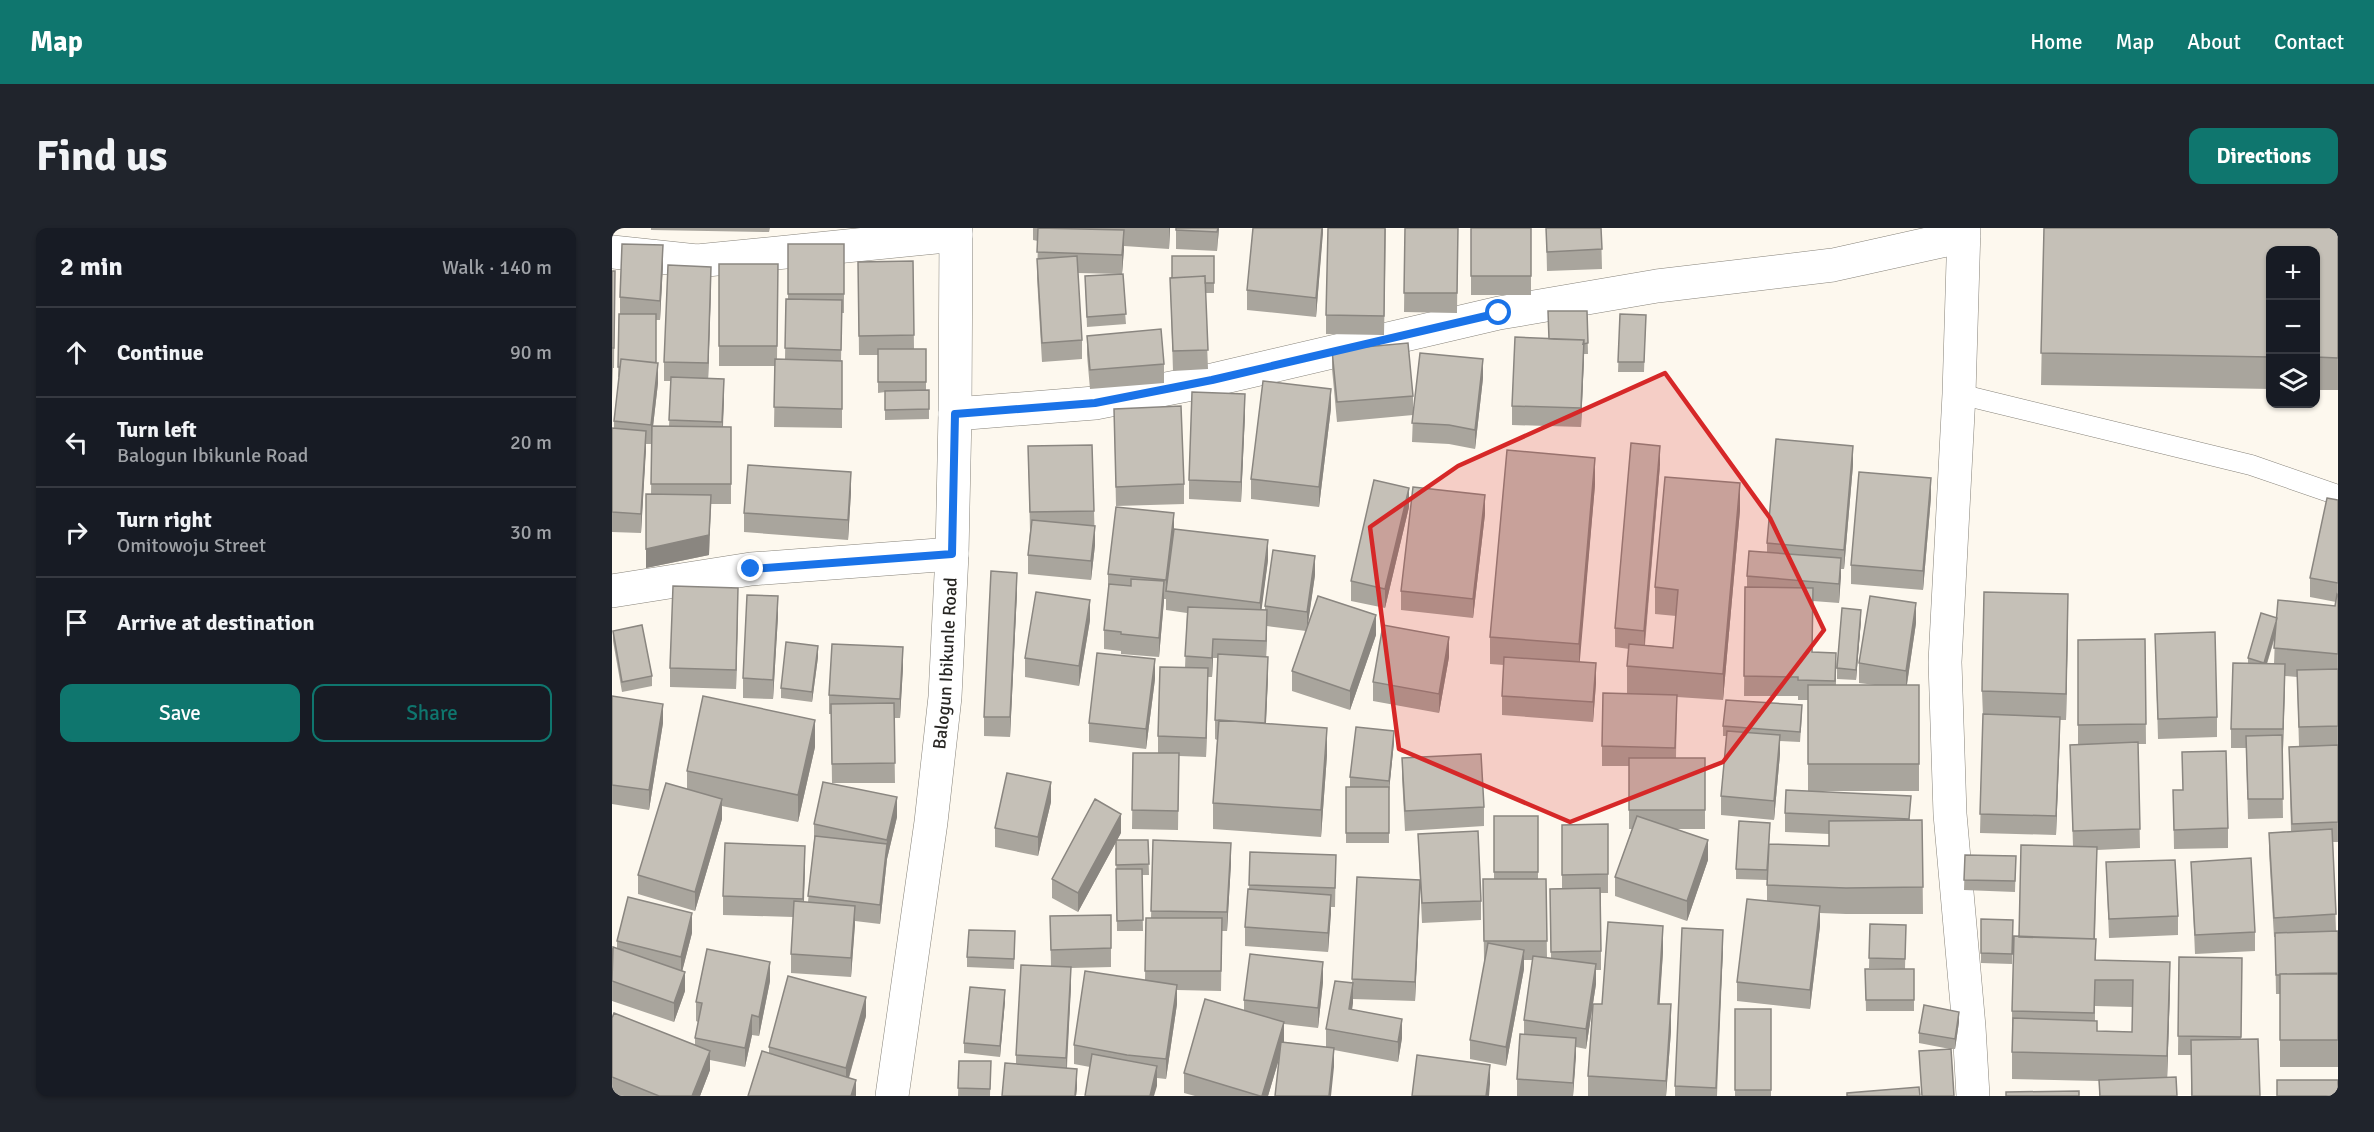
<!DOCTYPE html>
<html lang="en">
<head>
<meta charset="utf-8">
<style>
	:root { --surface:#171b24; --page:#20242c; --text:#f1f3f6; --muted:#9ea1a6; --line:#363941; --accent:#0f766e }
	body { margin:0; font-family:Signika,sans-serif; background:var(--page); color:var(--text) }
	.controls { position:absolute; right:18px; top:18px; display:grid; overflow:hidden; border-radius:12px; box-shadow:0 2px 4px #0004 }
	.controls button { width:54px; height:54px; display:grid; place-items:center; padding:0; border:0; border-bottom:2px solid var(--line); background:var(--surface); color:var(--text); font:30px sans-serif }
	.stop { position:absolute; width:18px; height:18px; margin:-14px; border:4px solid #1a73e8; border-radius:50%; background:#fff }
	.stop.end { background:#1a73e8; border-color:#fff; box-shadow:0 2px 6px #0008 }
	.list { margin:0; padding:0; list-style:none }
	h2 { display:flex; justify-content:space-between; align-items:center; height:78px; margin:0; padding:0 24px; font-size:26px }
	h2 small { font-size:20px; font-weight:400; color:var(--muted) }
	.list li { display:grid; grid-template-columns:39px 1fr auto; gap:18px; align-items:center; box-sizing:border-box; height:90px; padding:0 24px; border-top:2px solid var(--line) }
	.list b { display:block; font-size:22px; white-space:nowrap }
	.list p { margin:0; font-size:20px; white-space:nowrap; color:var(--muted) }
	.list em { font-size:20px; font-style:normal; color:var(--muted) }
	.actions { display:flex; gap:12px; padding:18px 24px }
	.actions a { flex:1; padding:14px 0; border:2px solid var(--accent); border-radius:12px; text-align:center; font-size:21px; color:var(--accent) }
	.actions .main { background:var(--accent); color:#fff }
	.icon { flex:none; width:33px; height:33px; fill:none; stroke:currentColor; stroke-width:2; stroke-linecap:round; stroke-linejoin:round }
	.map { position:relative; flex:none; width:1726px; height:868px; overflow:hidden; border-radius:12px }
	header { display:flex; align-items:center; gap:36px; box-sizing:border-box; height:84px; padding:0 30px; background:var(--accent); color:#fff }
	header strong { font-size:28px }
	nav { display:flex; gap:33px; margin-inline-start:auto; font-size:21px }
	.intro { display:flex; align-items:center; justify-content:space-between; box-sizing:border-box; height:144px; padding:0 36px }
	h1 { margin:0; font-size:42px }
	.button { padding:15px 27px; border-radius:12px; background:var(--accent); color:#fff; font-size:21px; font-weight:700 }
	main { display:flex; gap:36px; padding:0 36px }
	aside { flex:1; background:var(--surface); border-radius:12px; box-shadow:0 2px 4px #0004 }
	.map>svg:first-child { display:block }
</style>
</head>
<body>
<header>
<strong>Map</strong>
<nav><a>Home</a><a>Map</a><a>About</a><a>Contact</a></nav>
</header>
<div class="intro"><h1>Find us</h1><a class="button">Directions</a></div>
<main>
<aside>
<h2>2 min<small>Walk · 140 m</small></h2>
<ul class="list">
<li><svg class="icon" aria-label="ahead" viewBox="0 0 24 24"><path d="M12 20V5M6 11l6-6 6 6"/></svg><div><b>Continue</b></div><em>90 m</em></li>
<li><svg class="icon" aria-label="left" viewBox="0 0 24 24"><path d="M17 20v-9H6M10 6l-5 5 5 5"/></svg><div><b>Turn left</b><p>Balogun Ibikunle Road</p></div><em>20 m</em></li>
<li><svg class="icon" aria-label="right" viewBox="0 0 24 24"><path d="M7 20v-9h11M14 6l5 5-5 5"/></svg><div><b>Turn right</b><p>Omitowoju Street</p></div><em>30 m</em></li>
<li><svg class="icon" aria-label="arrive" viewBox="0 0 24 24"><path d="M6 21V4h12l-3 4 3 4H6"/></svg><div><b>Arrive at destination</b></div></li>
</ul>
<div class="actions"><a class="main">Save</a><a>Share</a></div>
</aside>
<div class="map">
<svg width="1726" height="868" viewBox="0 0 1726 868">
	<rect width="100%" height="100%" fill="#fdf8ee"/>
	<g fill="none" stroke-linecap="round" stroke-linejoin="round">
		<g stroke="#87837a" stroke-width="21">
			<path id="service" d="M1347 166 1639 237 1726 267"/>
		</g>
		<g stroke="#87837a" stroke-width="34">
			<path id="minor" d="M1352 0 1347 166 1333 434 1338 586 1357 799 1361 868
				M0 24 85 33 344 7
				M343 186 483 175 600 152 887 85 1045 58 1221 37 1352 8
				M0 363 139 341 340 326"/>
		</g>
		<g stroke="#87837a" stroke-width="34">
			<g id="tertiary">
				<path id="s1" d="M280 868 319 594 333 469 340 326 343 186 344 0"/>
			</g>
		</g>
		<use href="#service" stroke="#fff" stroke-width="20"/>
		<use href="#minor" stroke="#fff" stroke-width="33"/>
		<use href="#tertiary" stroke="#fff" stroke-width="33"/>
	</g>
	<path fill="#a9a59d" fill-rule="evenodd" d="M39 0H158L157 4 39 2Z
		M421 0H558L557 21 512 18 510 46 514 96 475 99 473 48 508 46 466 45 470 112V131L430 134 425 50 426 13 421 12Z
		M607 0 605 23 564 21V2Z
		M711 0 704 89 635 82V62Z
		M774 0 772 107 714 106V87Z
		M793 0H846L845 85 792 84Z
		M859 0H919V67H859Z
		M934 0H989L990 41 935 43Z
		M1432 0H1726V162H1704V22H1659V161L1429 157Z
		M176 16H232V85H230L229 132 230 133V200L162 199 163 138H107V36H166L165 131H173L174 71H176Z
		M602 28V65H593L596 141 561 143 558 50Z
		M301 33 302 121H314V162H317V191L273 192V164L266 165V127H247L246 34Z
		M51 36 48 92H44V135L46 155 41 198 57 199 59 153H52V134L99 58 96 150 112 170 111 199H119V276H99L97 327 34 340 39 266 40 204 39 216H34L29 305 0 304V200H2V193L7 149H6L7 86H8V69Z
		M0 43H3L2 140H1L0 171Z
		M975 83 976 126H972L969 199 900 197V178L937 111Z
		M1008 86 1034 87 1032 144H1006Z
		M475 108 552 136V155L478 161 475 127Z
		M720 122 801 168V182L871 150 863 221 837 216 800 214 801 187 725 194 720 141Z
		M719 180 707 279 639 271V251Z
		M502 181 572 256V276L504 278Z
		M633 186 629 274 577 271V252Z
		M416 218 482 283 483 317 479 352 416 346V327L418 303Z
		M1048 237 1033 417 1061 420 1064 388 1043 386V359L1128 282 1111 472 1065 469 1064 530H1093V601H1064L1096 632 1075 693 1003 668V649L1020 601H1017V538H990V518L1025 466 1015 465V438L1017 421 1003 419V400Z
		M1241 237 1232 341H1229L1227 375 1201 373 1200 424 1224 425V457H1263L1247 455V435L1304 395 1295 457H1307V563H1205L1298 592H1310L1311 686H1234L1208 685V698L1198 781 1125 773V754L1155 673V652L1124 651V641L1158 606 1157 616 1217 618V606L1173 604V585L1196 563V472H1186V468H1132L1133 359H1135V348L1155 324V315Z
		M983 257 967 434 984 455 981 494 890 487V468L892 437 878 436V409Z
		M239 264 236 312 132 304V285Z
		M1319 269 1311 362 1239 356V337Z
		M1726 272V614H1721L1724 703H1726V839H1668V766H1664L1663 709H1662L1657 624V605L1679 603 1677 519 1687 518 1685 449 1673 448 1671 521H1670L1671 590 1636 591 1634 520H1619V501L1636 435V430L1665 390 1723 378 1724 374 1698 369V350ZM1663 409 1662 436H1655Z
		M797 279 773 380 739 373V353Z
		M873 286 861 390 789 382V363Z
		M562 301 656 332 649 382H653V378L703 347 695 400 764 407 738 482 680 463V443L694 403 655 398 654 429 656 448 654 496 715 527 709 609 601 601V575L605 512 603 511V492L606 430H601L600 449H596L594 529 567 528 566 602 520 601 521 525H546V508L573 440 575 385 554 382V371H552L547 429 509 426V423L492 421V402L496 364V346Z
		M405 364 398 509 372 508V489Z
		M126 379 124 461 58 459V440Z
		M166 388 161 471 131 470V450Z
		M478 392 467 458 413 449V430Z
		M1249 392 1244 452 1225 451V440Z
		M1456 392 1454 492H1448L1444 607 1368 605 1371 489 1370 463Z
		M1 403 40 448V458L10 464 1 413Z
		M1543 406 1605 489V509L1546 511Z
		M1533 411 1534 516H1526L1528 620 1485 622 1483 711 1484 732 1558 761 1555 849 1565 868H1487V853L1400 851V783L1407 709 1461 618 1458 517 1466 516V412ZM1483 778 1521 779 1520 804 1485 803 1483 793Z
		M206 429 200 474 169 470V460Z
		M837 429 827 485 761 473V454Z
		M291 439 288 490H282L283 555H220L219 486H217V467Z
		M543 451 534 521 477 514V495Z
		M0 468 51 495 37 582 0 576Z
		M1190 487 1188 514 1168 513V526L1162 592 1109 587V568L1115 508H1111V498Z
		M782 514 777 563V615H734V559H743H738V549Z
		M203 519 186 594 110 578V591L83 683 26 666V647L75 561V543Z
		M790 530 872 579V598L793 603 790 550Z
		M1561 562H1570L1616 600V620L1562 621Z
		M439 574 426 628 383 619V600Z
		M882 588H926V651H934L935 730H939L938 661 950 660V597L996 596V665H989V742H984V756L974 821 964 819 961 868H905V851L912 806V792L921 732H912V741L894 838 858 831V812L873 732H872L871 651H882Z
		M285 589 275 631 268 696 243 693 239 749 179 745V726L181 689 111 687V668L193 637 192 674H196L202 613V596Z
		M509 605 505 612H536L537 647H530L531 703H505L504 614 466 684 440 670V651Z
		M806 606 869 673V692L810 695 808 653 803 773 741 771 740 782 790 810 786 834 722 822V839L668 828 656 868H583L572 865V845L632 783V772L711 754 706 800 672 796V814L714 819V801L740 755 745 649 808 652Z
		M541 612 619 635 615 703H610L609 763 565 762V776L554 851 545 850V858L478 839 462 836V817L533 752 534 690H539Z
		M638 624 724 627 723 679H719L716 724 633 718V699L637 661Z
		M1353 627 1404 628 1403 664 1352 662Z
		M1494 634 1566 688V707L1497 710Z
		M1579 634 1643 704V723L1583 726Z
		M499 687V739L459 740V758L455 840 465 860 464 868H390L404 836V827L439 738 438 688Z
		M1369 691 1401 692 1400 736 1369 735Z
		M1258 696 1294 697 1293 741 1257 740Z
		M403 703 402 741 355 739V729Z
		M80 705 70 743 73 763 62 794 0 773V720H5V713Z
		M1111 721 1105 868H1063V858Z
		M1051 724 1047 776 1059 803 1054 868H976V848L990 776Z
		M1567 729 1630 730 1629 811 1648 868H1579V827H1566Z
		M1253 741H1302V783H1254Z
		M158 753 147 808 140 807 133 839 98 832V842L88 868H0V790L83 817V810L86 794 84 793V774Z
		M393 773 388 829 352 825V815Z
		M1123 781H1159V868H1123Z
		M254 788 237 850 244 868 157 826V819Z
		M1347 794 1343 821H1339L1342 868H1310L1307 823 1338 821 1307 815V805Z
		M347 833H379L378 868H346Z"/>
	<path fill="#8a8680" d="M557 0H558L557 21Z
		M606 0H607L605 23Z
		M710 0H711V5L704 89V70Z
		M512 2V22L510 46V27Z
		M51 17V36L48 92V73Z
		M99 39V58L96 155V135Z
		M972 112V131L969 199V180Z
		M871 131V150L863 221V202Z
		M46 135V155L39 216V197Z
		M112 151V170L110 213V194Z
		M719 161V180L707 279V259Z
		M633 166V186L629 274V254Z
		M34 203V222L29 305V286Z
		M1048 218V237L1032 422V403Z
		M1241 218V237L1232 341V322Z
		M983 230V257L967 443V416Z
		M239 244V264L236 312V292Z
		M1319 250V269L1311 362V343Z
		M1128 255V282L1111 472V446Z
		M797 260V279L773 380V361Z
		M99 267 97 327 34 340V321Z
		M873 267V286L861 390V371Z
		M562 285V305L554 363V352Z
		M483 298V317L479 352V333Z
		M656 312V332L648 394V375Z
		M703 328V347L695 403V384Z
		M1229 330V349L1227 375V356Z
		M405 345V364L398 509V489Z
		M552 353V373L547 429V410Z
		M126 360V379L124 461V442Z
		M1456 366V392L1454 492V466Z
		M166 368V388L161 471V452Z
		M478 372V392L467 458V438Z
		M1304 375V395L1294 462V443Z
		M655 382V402L654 432V413Z
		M1249 382V392L1244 452V442Z
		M764 387V407L738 482V463Z
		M1665 390V400L1652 445V435Z
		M837 409V429L827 485V466Z
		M601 411V430L600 449V430Z
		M206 418V429L200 474V464Z
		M291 419V439L288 490V471Z
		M656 429V448L653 514V495Z
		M543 431V451L534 521V501Z
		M984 435V455L981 494V474Z
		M1673 436V456L1671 521V501Z
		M596 440V460L594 529V510Z
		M51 476V495L37 582V562Z
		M1448 489V508L1444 607V588Z
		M203 492V519L186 594V567Z
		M715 500V527L709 609V582Z
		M782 503V514L777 563V553Z
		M1168 507V526L1162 592V573Z
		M439 554V574L426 628V609Z
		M285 569V589L275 631 268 696V677L275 612Z
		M110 571V591L83 683V664Z
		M509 586V605L466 684V665Z
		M1096 612V632L1075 693V673Z
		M619 615V635L615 703V684Z
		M193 618V637L191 690V671Z
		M808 652V671L803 773V754Z
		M719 667V686L716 724V705Z
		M243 678V697L239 749V730Z
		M1208 678V698L1198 781V762Z
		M80 685V705L69 748V729Z
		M1051 698V724L1046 802V776Z
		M1111 702V721L1104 868V860Z
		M912 722V741L894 838V819Z
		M158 734V753L147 808V789Z
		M711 734V754L706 800V780Z
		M1558 734V761L1555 855V828Z
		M984 736V756L974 821V801Z
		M459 739V758L454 849V830Z
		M73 744V763L62 794V775Z
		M741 755V775L737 800V781Z
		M565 757V776L554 851V831Z
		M393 762V773L388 829V818Z
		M254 769V788L234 859V840Z
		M1059 776V803L1054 868V853Z
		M1347 784V794L1343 821V811Z
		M140 787V807L133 839V820Z
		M790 791V810L786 834V814Z
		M672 794V814L656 868H650Z
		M964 810V829L961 868V855Z
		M722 820V839L719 868H717Z
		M98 823V842L88 868H80Z
		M878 837V856L877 868H874Z
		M545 838V858L542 868H538Z
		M465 841V860L464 868H463Z
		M244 852V868H239Z"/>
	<path fill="#c5c0b7" stroke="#8a8680" stroke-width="1.5" d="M426 0 512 2 510 27 425 24Z
		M564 0H606L605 4 564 2Z
		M641 0H710L704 70 635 62Z
		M716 0H773L772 88 714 87Z
		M793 0H846L845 65H792Z
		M859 0H919V48H859Z
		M934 0H989L990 21 935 24Z
		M1432 0H1726V130L1704 129V22H1659V129L1429 125Z
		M10 16 51 17 48 73 8 69Z
		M176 16H232V66H176Z
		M465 28 470 112 430 115 425 31Z
		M560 28H602V55H593V48L560 50Z
		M301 33 302 107 247 108 246 34Z
		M107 36H166L165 118H107Z
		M56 37 99 39 96 135 52 134Z
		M0 43H3L2 120H0Z
		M511 46 514 86 475 89 473 48Z
		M593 48 596 122 561 123 558 50Z
		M174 71 230 72 229 122 173 120Z
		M936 83H975L976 115 971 116 972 112 937 111Z
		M7 86H44V135L9 131 8 139H6Z
		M1008 86 1034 87 1032 134H1006Z
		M549 101 552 136 478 142 475 108Z
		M903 109 972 112 969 180 900 178Z
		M796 115 801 168 725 174 720 122Z
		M266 121H314V154H266Z
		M808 125 871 131 863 202 837 197 800 195Z
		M9 131 46 135 39 197 2 193Z
		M163 131 230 133V181L162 179Z
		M59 149 112 151 110 194 57 192Z
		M651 153 719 161 707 259 639 251Z
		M317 162V181L273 182V163Z
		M580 164 633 166 629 254 577 252Z
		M569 178 572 256 504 259 502 181Z
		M40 198 119 199V256H39Z
		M0 200 34 203 29 286 0 284Z
		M1164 211 1241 218 1232 322 1155 315Z
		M1019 215 1048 218 1032 403 1003 400Z
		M480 217 482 283 418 284 416 218Z
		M895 222 983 230 967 416 878 409Z
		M136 237 239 244 236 292 132 285Z
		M1247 244 1319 250 1311 343 1239 337Z
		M1053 249 1128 255 1111 446 1015 438 1017 416 1061 420 1066 362 1043 359Z
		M762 252 797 260 773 361 739 353Z
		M801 259 873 267 861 371 789 363Z
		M34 266 99 267 97 307 34 321Z
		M1715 270 1726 272V355L1698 350Z
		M504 279 562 285 554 352 496 346Z
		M420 292 483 298 479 333 416 327Z
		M562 301 656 312 648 375 554 363Z
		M661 322 703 328 695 384 653 378Z
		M1137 323 1229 330 1227 356 1135 348Z
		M379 343 405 345 398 489H372Z
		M519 351 552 353 547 410 509 406V404L492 402 497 356 519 358Z
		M61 358 126 360 124 442 58 440Z
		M1133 359 1201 360 1200 424 1224 425 1223 453 1186 452V449L1132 448Z
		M424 364 478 372 467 438 413 430Z
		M1372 364 1456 366 1454 466 1370 463Z
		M1725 366 1726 367V426L1662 420 1666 372 1723 378Z
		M135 367 166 368 161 452 131 450Z
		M706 368 764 387 738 463 680 443Z
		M1258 368 1304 375 1294 443 1247 435Z
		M576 379 655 382 654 413 601 411 600 430 573 428Z
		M1230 380 1249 382 1244 442 1225 440Z
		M1649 385 1665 390 1664 394 1652 435 1636 430Z
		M30 397 40 448 10 454 1 403Z
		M771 397 837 409 827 466 761 454Z
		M1603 404 1605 489 1546 491 1543 406Z
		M1533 411 1534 496 1466 497V412Z
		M174 414 206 418 200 464 169 460Z
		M220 416 291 419 288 471 217 467Z
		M485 425 543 431 534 501 477 495Z
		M606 426 656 429 653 495 603 492Z
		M892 429 984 435 981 474 890 468Z
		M1621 435 1673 436 1671 501H1619Z
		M548 439 596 440 594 510 546 508Z
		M1726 441V498L1687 499 1685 442Z
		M1196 457H1307V536H1196Z
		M991 465 1065 467 1063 520 990 518Z
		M0 468 51 476 37 562 0 557Z
		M91 468 203 492 186 567 75 543Z
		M1114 472 1190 477 1188 504 1111 498Z
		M282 475 283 535 220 536 219 476Z
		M1371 486 1448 489 1444 588 1368 586Z
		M607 492 715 500 709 582 601 575Z
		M744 499 782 503 777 553 738 549Z
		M1115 503 1168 507 1162 573 1109 568Z
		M1670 507 1671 571H1636L1634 508Z
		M1526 514 1528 601 1461 603 1458 517Z
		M1726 517V594L1680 596 1677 519Z
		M1614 523 1616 600 1562 602 1561 562H1571L1570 524Z
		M521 525H567L566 583 520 582Z
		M869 526 872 579 793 583 790 530Z
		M1017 530H1093V582H1017Z
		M395 545 439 554 426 609 383 600Z
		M211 554 285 569 275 612 202 596Z
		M54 555 110 571 83 664 26 647Z
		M734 559H777V605H734Z
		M1174 562 1299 568 1297 591 1173 585Z
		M483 571 509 586 466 665 440 651Z
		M882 588H926V644H882Z
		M1025 588 1096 612 1075 673 1003 649Z
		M1310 592 1311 659 1234 660 1155 657 1157 616 1217 618V593Z
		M1127 593 1158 595 1155 642 1124 641Z
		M996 596V646L950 647V597Z
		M1720 601 1724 686 1662 690 1657 605Z
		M866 603 869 673 810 675 806 606Z
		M203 608 275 616 268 677 196 668Z
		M504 612H536L537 636 504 637Z
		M541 612 619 615 615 684 539 683Z
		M113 615 193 618 191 671 111 668Z
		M1409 617 1485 619 1482 711 1407 709Z
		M638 624 724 627 723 660 637 657Z
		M1353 627 1404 628 1403 653 1352 652Z
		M1639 630 1643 704 1583 707 1579 634Z
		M1563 632 1566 688 1497 691 1494 634Z
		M504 641H530L531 692 505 693Z
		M745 649 808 652 803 754 740 751Z
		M871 651H934L935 713H872Z
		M988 660 989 723 939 724 938 661Z
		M636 661 719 667 716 705 633 699Z
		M16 669 80 685 69 729 5 713Z
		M1135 671 1208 678 1198 762 1125 754Z
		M182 673 243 678 239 730 179 726Z
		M499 687V720L439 722 438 688Z
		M534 690H610L609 743H533Z
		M1369 691 1401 692 1400 726 1369 725Z
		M996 694 1051 698 1046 776H1059L1054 853 976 848 981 776H990Z
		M1258 696 1294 697 1293 731 1257 730Z
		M1070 700 1111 702 1104 860 1063 858Z
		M357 702 403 703 402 731 355 729Z
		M1726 703V745L1668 746V747H1664L1663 705Z
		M1402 708 1484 711 1483 732 1558 734 1555 828 1400 824 1401 790 1485 793V803L1520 804 1521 752H1483L1482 785 1400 783Z
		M876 715 912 722 894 819 858 812Z
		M1 719 73 744 62 775 0 753Z
		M95 721 158 734 147 789 140 787 133 820 83 810 90 775 84 774Z
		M638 726 711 734 706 780 632 772Z
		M921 728 984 736 974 801 912 792Z
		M1567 729 1630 730 1629 809 1566 808Z
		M409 737 459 739 454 830 404 827Z
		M1253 741H1302V772H1254Z
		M473 743 565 757 554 831 515 827 462 817Z
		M1668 746H1726V812H1668Z
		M176 748 254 769 234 840 157 819Z
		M723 753 741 755 737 781 790 791 786 814 714 801Z
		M358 759 393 762 388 818 352 815Z
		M593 771 672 794 650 868H648L572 845Z
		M1312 777 1347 784 1343 811 1307 805Z
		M1123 781H1159V862H1123Z
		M2 785 98 823 80 868H47L0 849V790Z
		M908 806 964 810 961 855 905 851Z
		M1646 811 1648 868H1580L1579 812Z
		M669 814 722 820 717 868H663Z
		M1339 821 1342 868H1310L1307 823Z
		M150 823 244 852 239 868H136Z
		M480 826 545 838 538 868H473Z
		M805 827 878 837 874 868H800Z
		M347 833H379L378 861 346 860Z
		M393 835 465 841 463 868H390Z
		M1564 849 1565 868H1488L1487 852Z
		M1665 852H1726V868H1665Z
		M1307 859 1308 868H1235V865Z
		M1467 863V868H1394V864Z"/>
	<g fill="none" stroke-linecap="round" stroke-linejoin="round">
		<path stroke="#1a73e8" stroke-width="8" d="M139 341 340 326 343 186 483 175 600 152 887 85"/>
	</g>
	<path fill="#d62828" fill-opacity="0.2" stroke="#d62828" stroke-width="4.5" stroke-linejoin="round" d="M1053 145 1158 290 1212 402 1111 534 958 594 787 521 758 299 846 238Z"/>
	<g text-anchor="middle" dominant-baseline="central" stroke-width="4.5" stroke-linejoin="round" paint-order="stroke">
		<g font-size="18" fill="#272522" stroke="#fff">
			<text stroke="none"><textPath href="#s1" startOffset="436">Balogun Ibikunle Road</textPath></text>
		</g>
	</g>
</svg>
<div class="controls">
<button>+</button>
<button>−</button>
<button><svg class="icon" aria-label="layers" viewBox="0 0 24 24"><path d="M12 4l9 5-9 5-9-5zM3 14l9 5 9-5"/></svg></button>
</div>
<div class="stop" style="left:887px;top:85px"></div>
<div class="stop end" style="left:139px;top:341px"></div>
</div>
</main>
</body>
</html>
